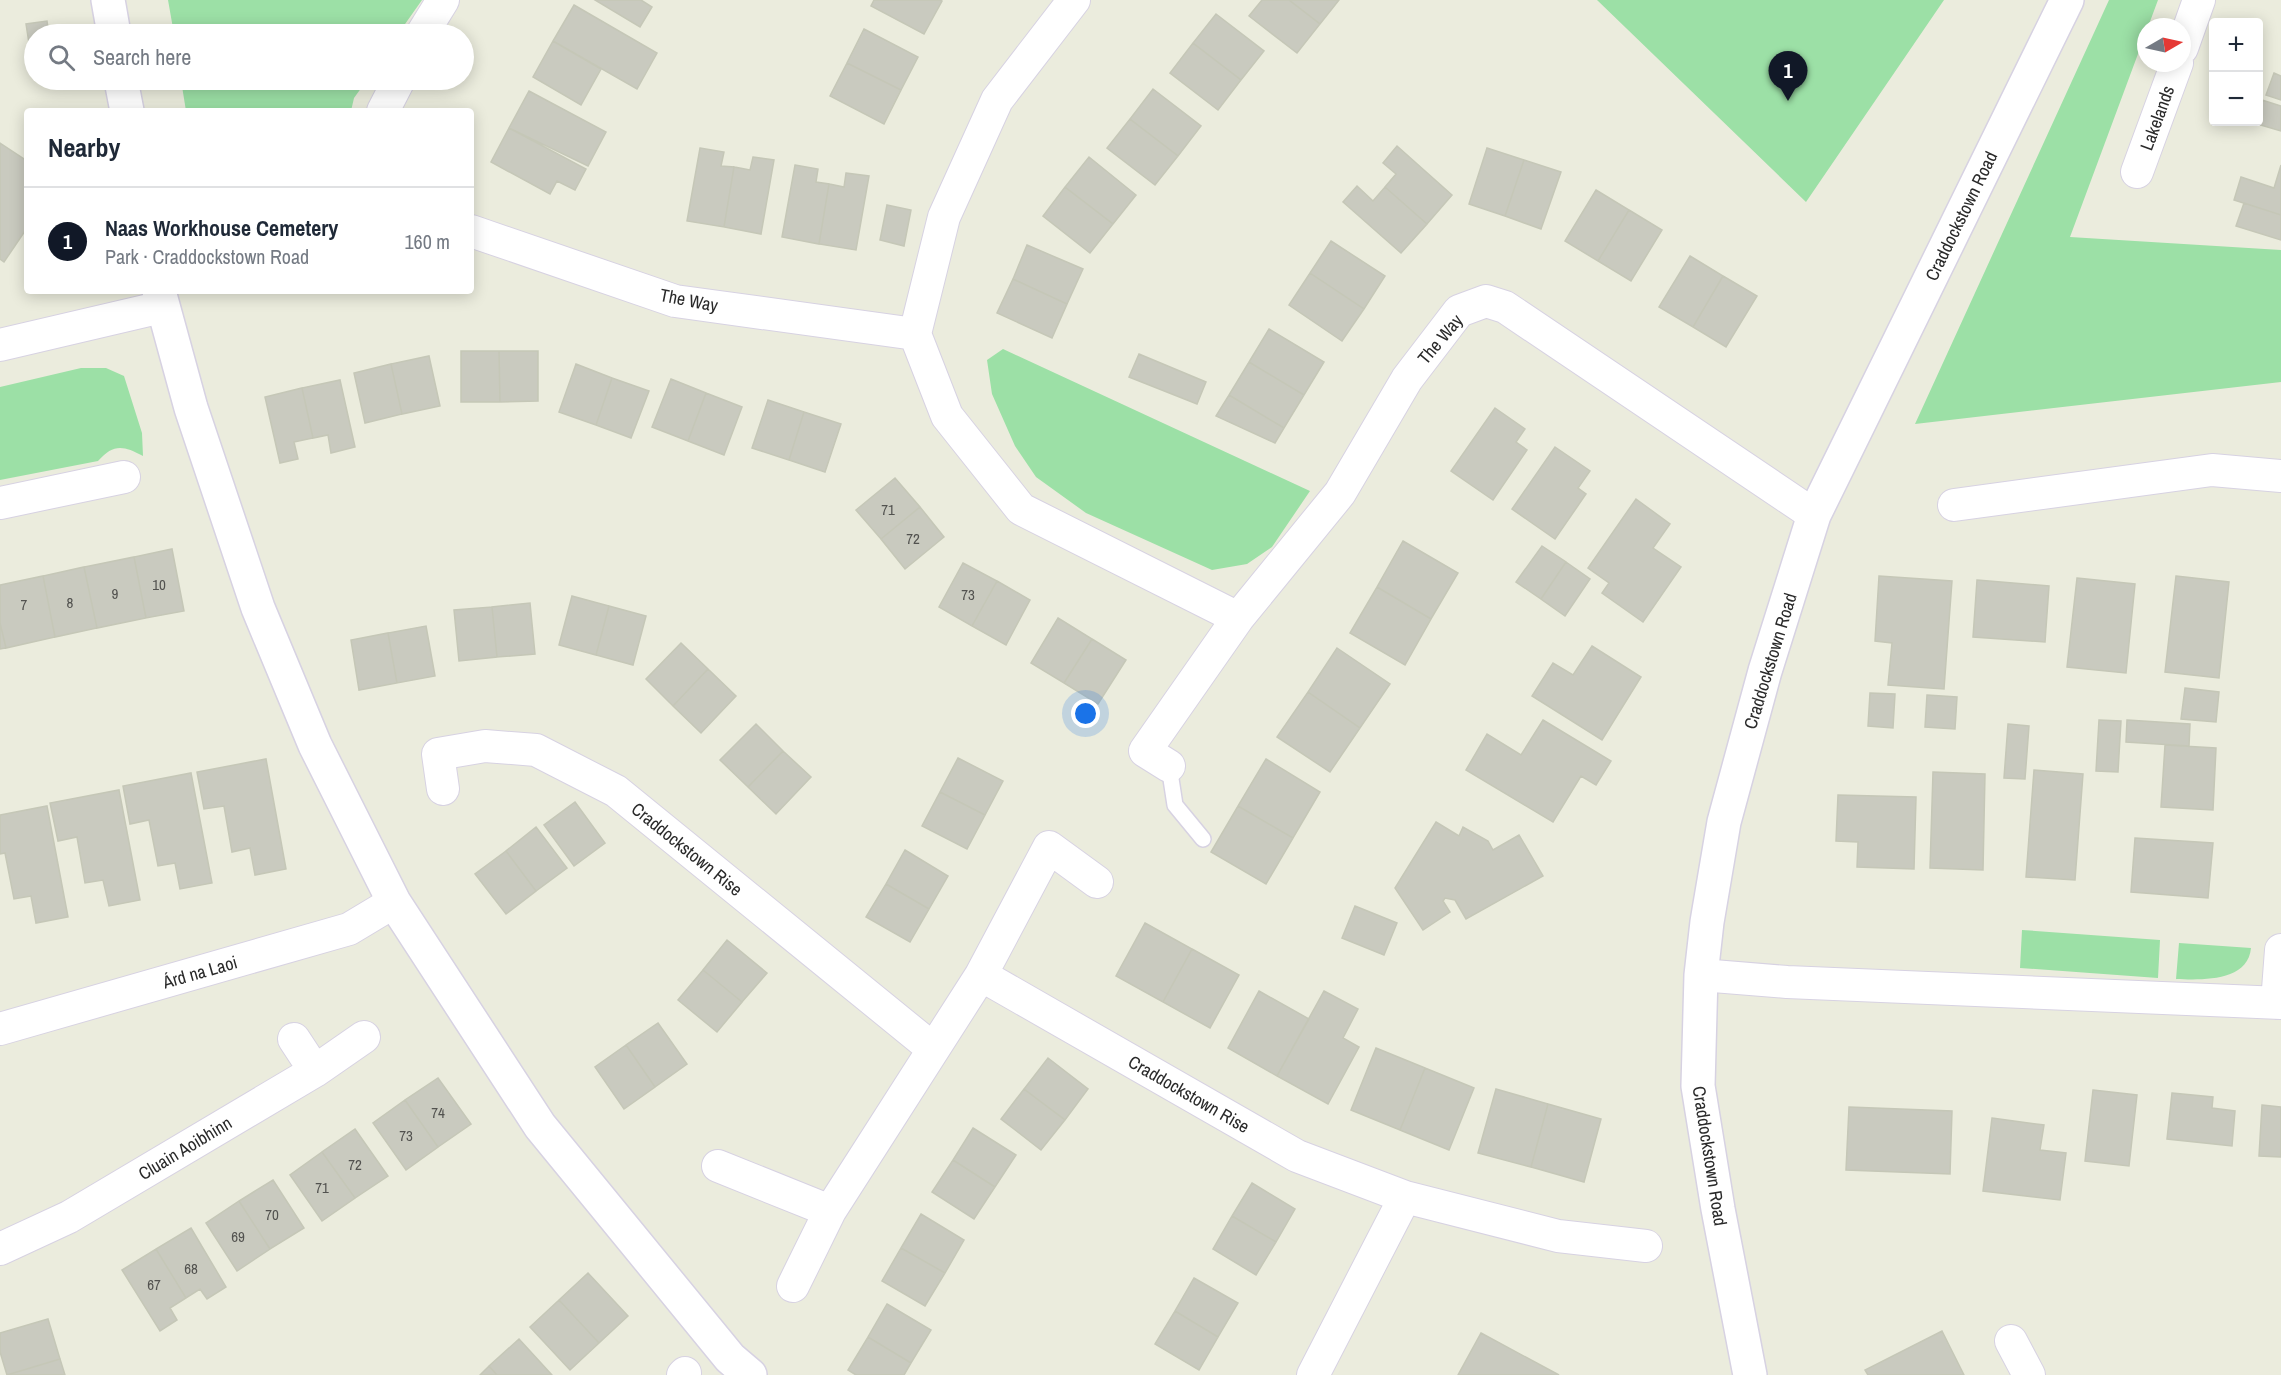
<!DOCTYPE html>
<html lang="en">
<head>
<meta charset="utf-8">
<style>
	:root { --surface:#fff; --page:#f6f6f7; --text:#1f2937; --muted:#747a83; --line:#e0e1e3; --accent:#111827 }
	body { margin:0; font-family:"Archivo Narrow",sans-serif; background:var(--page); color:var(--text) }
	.controls { position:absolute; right:18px; top:18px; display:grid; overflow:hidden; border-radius:6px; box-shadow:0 3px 15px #0003 }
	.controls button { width:54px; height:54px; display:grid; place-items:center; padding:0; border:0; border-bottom:2px solid var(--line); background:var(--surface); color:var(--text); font:30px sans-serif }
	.compass { position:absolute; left:2137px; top:18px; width:54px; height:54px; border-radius:50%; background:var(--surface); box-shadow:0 3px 15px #0003; rotate:81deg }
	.you { position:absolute; left:1086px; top:714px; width:21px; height:21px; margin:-15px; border:4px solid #fff; border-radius:50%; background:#1a73e8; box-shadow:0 0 0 9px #1a73e833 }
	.badge { display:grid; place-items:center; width:39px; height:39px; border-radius:50%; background:var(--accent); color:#fff; font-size:20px; font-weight:700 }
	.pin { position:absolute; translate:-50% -50px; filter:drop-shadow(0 2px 3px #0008) }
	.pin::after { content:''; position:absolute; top:32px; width:21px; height:18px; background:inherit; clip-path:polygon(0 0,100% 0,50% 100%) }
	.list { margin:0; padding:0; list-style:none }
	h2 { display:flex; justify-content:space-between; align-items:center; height:78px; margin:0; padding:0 24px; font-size:26px }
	h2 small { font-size:20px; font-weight:400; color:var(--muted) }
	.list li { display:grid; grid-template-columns:39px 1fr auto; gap:18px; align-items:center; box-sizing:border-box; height:108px; padding:0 24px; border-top:2px solid var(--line) }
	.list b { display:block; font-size:22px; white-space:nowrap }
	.list p { margin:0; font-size:20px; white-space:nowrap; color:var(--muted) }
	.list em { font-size:20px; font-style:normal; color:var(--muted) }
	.icon { flex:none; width:33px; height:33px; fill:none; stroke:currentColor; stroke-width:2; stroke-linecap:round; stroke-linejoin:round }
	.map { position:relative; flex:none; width:2281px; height:1375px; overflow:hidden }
	.search { position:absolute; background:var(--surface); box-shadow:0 3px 15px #0003; left:24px; top:24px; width:450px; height:66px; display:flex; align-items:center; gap:15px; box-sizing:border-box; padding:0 21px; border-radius:33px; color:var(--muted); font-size:22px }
	.panel { position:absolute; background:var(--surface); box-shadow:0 3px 15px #0003; left:24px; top:108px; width:450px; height:186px; border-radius:6px }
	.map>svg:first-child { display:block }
</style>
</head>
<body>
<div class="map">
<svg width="2281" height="1375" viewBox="0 0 2281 1375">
	<rect width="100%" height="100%" fill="#ebecdd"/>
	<path fill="#9ce0a6" d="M168 0H422L398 34H174Z
		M1597 0H1944L1806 202Z
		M2109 0H2158L2070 237 2281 250V382L1915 424Z
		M181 80H367L354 98 351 111H186Z
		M1003 349 1310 491 1272 547 1247 564 1212 570 1086 513 1036 477 1015 446 992 394 987 360Z
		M81 368H106L124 376 142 433 143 456C123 445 113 444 98 461L0 480V387Z
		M2022 930 2160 940 2158 978 2020 968Z
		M2179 943 2251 948C2248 982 2201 980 2176 979Z"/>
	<path fill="#c9cabf" stroke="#c5c7b7" stroke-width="1.5" d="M595 0H641L652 7 640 27Z
		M874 0H940L942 1 924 34 871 6Z
		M1262 0H1289L1320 24 1297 53 1249 16Z
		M1289 0H1339L1320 24Z
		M574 5 657 53 637 89 553 41Z
		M1216 14 1264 51 1241 80 1193 43Z
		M47 21 49 34H34L33 69 26 24Z
		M864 29 918 57 901 90 847 63Z
		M553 41 601 69 581 105 533 77Z
		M1193 43 1241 80 1218 110 1170 73Z
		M847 63 901 90 884 124 830 96Z
		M2274 73 2281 76V100L2266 95Z
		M1153 89 1201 126 1178 156 1130 119Z
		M529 91 606 132 588 166 509 128Z
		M2262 100 2281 106V131L2254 123 2258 122Z
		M1130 119 1178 156 1155 185 1107 148Z
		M509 128 586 169 575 190 557 181 550 194 491 162Z
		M0 143 27 161V228L4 262 0 259Z
		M1397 146 1452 195 1427 224 1385 187 1396 174 1383 163Z
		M700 148 724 152 721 166 734 167 724 227 687 221Z
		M1487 148 1524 160 1505 216 1469 204Z
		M753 157 774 160 761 234 724 227 734 167 750 170Z
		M1089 157 1136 195 1113 224 1065 187Z
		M1524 160 1561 172 1541 229 1505 216Z
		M795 165 818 169 816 182 829 184 819 244 782 237Z
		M2281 165V215L2234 200 2241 177 2274 188Z
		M846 173 869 176 856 250 819 244 829 184 844 187Z
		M1357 186 1373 201 1385 187 1427 224 1401 253 1343 202Z
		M1065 187 1113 224 1090 253 1043 216Z
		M1596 190 1629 210 1598 261 1565 241Z
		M2244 203 2281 215V240L2236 226Z
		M887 205 911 210 904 246 880 240Z
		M1629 210 1662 230 1631 281 1598 261Z
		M1331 241 1385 276 1364 309 1310 273Z
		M1027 245 1083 269 1067 304 1013 279Z
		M1690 256 1723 276 1693 327 1659 307Z
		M1310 273 1364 309 1342 341 1289 305Z
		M1723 276 1757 296 1726 347 1693 327Z
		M1013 279 1067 304 1052 338 997 313Z
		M1269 329 1324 362 1304 395 1249 362Z
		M461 351H499L500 402H461Z
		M499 351H538V401L500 402Z
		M1139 354 1206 382 1197 404 1129 377Z
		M429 356 440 406 402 414 391 364Z
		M1249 362 1304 395 1284 428 1229 395Z
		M391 364 402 414 365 423 354 373Z
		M576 364 612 378 596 425 559 412Z
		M612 378 649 391 631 438 596 425Z
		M671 379 706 393 688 441 652 427Z
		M340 380 355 447 331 453 328 435 313 438 302 388Z
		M302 388 313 438 294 442 298 459 280 463 265 397Z
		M706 393 742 407 724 455 688 441Z
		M1229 395 1284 428 1275 443 1216 416Z
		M768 400 804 412 789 460 752 448Z
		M1495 408 1525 429 1516 442 1527 450 1493 500 1451 471Z
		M804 412 841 424 825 472 789 460Z
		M1555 447 1590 471 1578 488 1586 494 1555 539 1512 509Z
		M895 478 920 507 881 539 856 510Z
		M1636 499 1670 524 1653 548 1681 567 1643 622 1602 593 1609 583 1588 568Z
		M920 507 944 537 905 569 881 539Z
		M1403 541 1458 573 1431 619 1377 587Z
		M1542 546 1566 562 1541 599 1516 582Z
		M172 549 184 611 146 618 134 557Z
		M134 557 146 618 97 628 84 567Z
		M1566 562 1590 579 1565 616 1541 599Z
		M963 563 997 581 972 626 939 607Z
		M84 567 97 628 55 637 43 576Z
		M43 576 55 637 6 648 0 623V585Z
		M1879 576 1952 581 1944 689 1888 685 1892 643 1875 641Z
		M2176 576 2229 582 2219 678 2165 672Z
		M2077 578 2135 584 2126 673 2067 667Z
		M1977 580 2049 586 2045 642 1973 637Z
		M997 581 1030 600 1006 645 972 626Z
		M1377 587 1431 619 1405 665 1350 633Z
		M572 596 609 606 596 655 559 645Z
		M530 603 535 654 497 657 492 607Z
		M609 606 646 616 633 665 596 655Z
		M492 607 497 657 459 661 454 610Z
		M1058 618 1092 639 1064 683 1031 663Z
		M0 623 6 648 0 649Z
		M426 626 435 676 397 683 388 633Z
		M388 633 397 683 359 690 351 640Z
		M1092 639 1126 660 1098 704 1064 683Z
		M681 643 708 669 673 706 646 679Z
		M1592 646 1641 677 1602 740 1532 696 1553 663 1573 675Z
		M1337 648 1390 684 1360 728 1308 692Z
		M708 669 736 696 701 733 673 706Z
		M2185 688 2219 692 2216 722 2181 719Z
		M1308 692 1360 728 1330 772 1277 737Z
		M1870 693 1895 694 1893 728 1868 726Z
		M1927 695 1957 697 1955 729 1925 727Z
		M1543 720 1611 761 1596 785 1581 776 1553 822 1466 770 1487 734 1521 755Z
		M2099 720 2121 721 2118 772 2096 771Z
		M2127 720 2190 724 2189 746 2126 742Z
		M756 724 783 751 748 787 720 760Z
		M2008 724 2029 726 2025 779 2004 778Z
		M2165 745 2216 748 2213 810 2161 807Z
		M783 751 811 777 776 814 748 787Z
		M958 758 1003 781 985 815 940 792Z
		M266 759 286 869 255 875 250 848 232 852 224 806 204 809 197 772Z
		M1266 759 1320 792 1293 838 1238 806Z
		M2034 770 2083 774 2075 880 2026 877Z
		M1933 772 1985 774 1983 870 1930 868Z
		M191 773 212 883 180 889 175 863 158 866 149 820 130 824 123 786Z
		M119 790 140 900 109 906 103 880 85 883 77 837 58 841 50 803Z
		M940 792 985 815 967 849 922 826Z
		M1838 795 1916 797 1914 869 1857 867 1858 842 1836 841Z
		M575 802 605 843 574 866 544 825Z
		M47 806 68 917 36 923 31 896 14 899 5 853 0 854V815Z
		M1238 806 1293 838 1266 884 1211 852Z
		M1436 822 1459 836 1463 827 1488 841 1493 850 1519 835 1543 876 1466 919 1455 900 1445 898 1443 901 1450 912 1423 930 1395 888Z
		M536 827 567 868 536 891 506 851Z
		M2135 838 2213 843 2208 898 2131 892Z
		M905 850 948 876 929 909 886 884Z
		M506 851 536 891 506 914 475 874Z
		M886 884 929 909 910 942 866 917Z
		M1355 906 1397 923 1384 955 1342 938Z
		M1145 923 1192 949 1163 1002 1116 976Z
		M727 940 767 973 742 1002 703 970Z
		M1192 949 1239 975 1210 1028 1163 1002Z
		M703 970 742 1002 717 1032 678 1000Z
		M1259 991 1309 1019 1277 1076 1228 1048Z
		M1324 991 1358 1009 1343 1038 1359 1047 1328 1104 1277 1076Z
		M658 1023 687 1064 655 1087 626 1045Z
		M626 1045 655 1087 624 1109 595 1067Z
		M1376 1048 1425 1068 1400 1130 1351 1110Z
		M1048 1058 1088 1089 1065 1120 1024 1089Z
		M1425 1068 1474 1088 1449 1150 1400 1130Z
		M438 1078 471 1124 438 1147 405 1100Z
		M1024 1089 1065 1120 1041 1150 1001 1119Z
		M1496 1089 1548 1104 1531 1167 1478 1153Z
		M2093 1090 2137 1095 2129 1166 2085 1161Z
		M2172 1093 2213 1097 2212 1108 2235 1111 2232 1146 2167 1139Z
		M405 1100 438 1147 406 1170 373 1123Z
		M1548 1104 1601 1119 1584 1182 1531 1167Z
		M2262 1105 2281 1107V1157L2259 1156Z
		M1849 1107 1952 1111 1950 1174 1846 1170Z
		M1992 1118 2044 1125 2040 1150 2066 1153 2060 1200 1983 1191Z
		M973 1128 1016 1155 995 1187 953 1160Z
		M355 1129 388 1176 355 1198 322 1152Z
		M322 1152 355 1198 322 1221 290 1175Z
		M953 1160 995 1187 974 1219 932 1192Z
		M273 1180 304 1228 270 1249 239 1201Z
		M1252 1183 1295 1209 1276 1242 1232 1216Z
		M239 1201 270 1249 237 1271 206 1223Z
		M921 1214 964 1240 945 1273 901 1248Z
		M1232 1216 1276 1242 1256 1275 1213 1249Z
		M191 1228 226 1287 207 1299 200 1289 186 1298 156 1249Z
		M901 1248 945 1273 925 1306 882 1281Z
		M156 1249 186 1298 170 1308 177 1320 160 1331 122 1270Z
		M588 1273 628 1316 599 1343 559 1300Z
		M1194 1278 1238 1303 1218 1337 1175 1311Z
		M559 1300 599 1343 570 1370 530 1327Z
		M887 1304 931 1330 911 1363 868 1337Z
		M1175 1311 1218 1337 1199 1370 1155 1344Z
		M48 1319 60 1359 7 1375 0 1352V1333Z
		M1942 1331 1964 1375H1868L1865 1370Z
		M1481 1333 1559 1375H1458Z
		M868 1337 911 1363 904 1375H856L848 1370Z
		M519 1339 552 1375H497L489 1366Z
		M60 1359 65 1375H7Z
		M489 1366 497 1375H480Z"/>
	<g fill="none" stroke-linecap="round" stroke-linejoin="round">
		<g stroke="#d7d2e2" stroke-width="18">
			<path id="lane" d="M1169 766 1175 805 1203 839"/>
		</g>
		<g stroke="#d7d2e2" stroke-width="34">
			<path id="street" d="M1074 0 997 100 944 217 915 334 947 416 1021 509 1238 618
				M422 34 443 0
				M2182 48 2199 0
				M383 111 399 80
				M2137 172 2177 63
				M471 231 675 301 915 334
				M0 345 162 307
				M0 503 124 477
				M1954 505 2212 470 2281 476
				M1169 766 1145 751 1238 618 1340 493 1407 379 1459 311 1486 301 1505 307 1814 515
				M443 789 438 754 485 746 536 750 616 791 932 1048
				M1097 882 1049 847 981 975 1297 1156 1405 1197 1558 1236 1646 1246
				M1701 975 1787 982 2281 1003
				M2277 1003 2281 950
				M0 1029 349 929 394 902
				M294 1039 315 1071
				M718 1166 830 1211
				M0 1249 69 1217 315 1071 364 1037
				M793 1286 830 1211 981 975
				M2011 1341 2029 1375
				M683 1375 685 1373
				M1313 1375 1405 1197"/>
		</g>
		<g stroke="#d7d2e2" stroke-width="36">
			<path id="secondary" d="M108 0 114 34
				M121 80 127 111
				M159 291 191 408 258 608 315 745 394 902 540 1126 730 1358 750 1375
				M1750 1375 1718 1209 1698 1086 1701 975 1707 922 1724 822 1765 671 1814 515 2067 0"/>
		</g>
		<use href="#lane" stroke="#fff" stroke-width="15"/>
		<use href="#street" stroke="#fff" stroke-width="32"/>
		<use href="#secondary" stroke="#fff" stroke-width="33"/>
	</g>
	<g text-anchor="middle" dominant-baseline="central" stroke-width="4.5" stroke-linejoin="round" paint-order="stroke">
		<g font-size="15" fill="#52524f">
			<text x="888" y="509">71</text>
			<text x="913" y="538">72</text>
			<text x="159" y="584">10</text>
			<text x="115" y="593">9</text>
			<text x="968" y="594">73</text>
			<text x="70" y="602">8</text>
			<text x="24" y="604">7</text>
			<text x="438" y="1112">74</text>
			<text x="406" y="1135">73</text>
			<text x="355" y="1164">72</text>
			<text x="322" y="1187">71</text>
			<text x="272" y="1214">70</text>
			<text x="238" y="1236">69</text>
			<text x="191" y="1268">68</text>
			<text x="154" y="1284">67</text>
		</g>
		<g font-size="18" fill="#2a2a2a" stroke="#fff">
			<text transform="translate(2157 118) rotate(-70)">Lakelands</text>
			<text transform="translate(1961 216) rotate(-64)">Craddockstown Road</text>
			<text transform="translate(689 300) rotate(11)">The Way</text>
			<text transform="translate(1440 339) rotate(-50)">The Way</text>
			<text transform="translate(1770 661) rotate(-73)">Craddockstown Road</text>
			<text transform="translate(687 849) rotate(39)">Craddockstown Rise</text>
			<text transform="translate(200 972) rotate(-16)">Árd na Laoi</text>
			<text transform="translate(1189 1094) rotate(30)">Craddockstown Rise</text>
			<text transform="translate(185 1148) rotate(-31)">Cluain Aoibhinn</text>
			<text transform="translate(1710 1156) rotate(81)">Craddockstown Road</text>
		</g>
	</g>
</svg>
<div class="controls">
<button>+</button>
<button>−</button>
</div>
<svg class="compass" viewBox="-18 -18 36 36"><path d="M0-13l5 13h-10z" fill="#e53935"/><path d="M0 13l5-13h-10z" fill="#747a83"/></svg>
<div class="you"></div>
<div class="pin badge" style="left:1788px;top:101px">1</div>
<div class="search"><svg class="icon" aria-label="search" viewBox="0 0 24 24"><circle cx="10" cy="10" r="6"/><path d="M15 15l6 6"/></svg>Search here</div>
<section class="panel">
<h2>Nearby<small></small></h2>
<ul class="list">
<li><span class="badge">1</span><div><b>Naas Workhouse Cemetery</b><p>Park · Craddockstown Road</p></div><em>160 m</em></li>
</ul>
</section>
</div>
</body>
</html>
